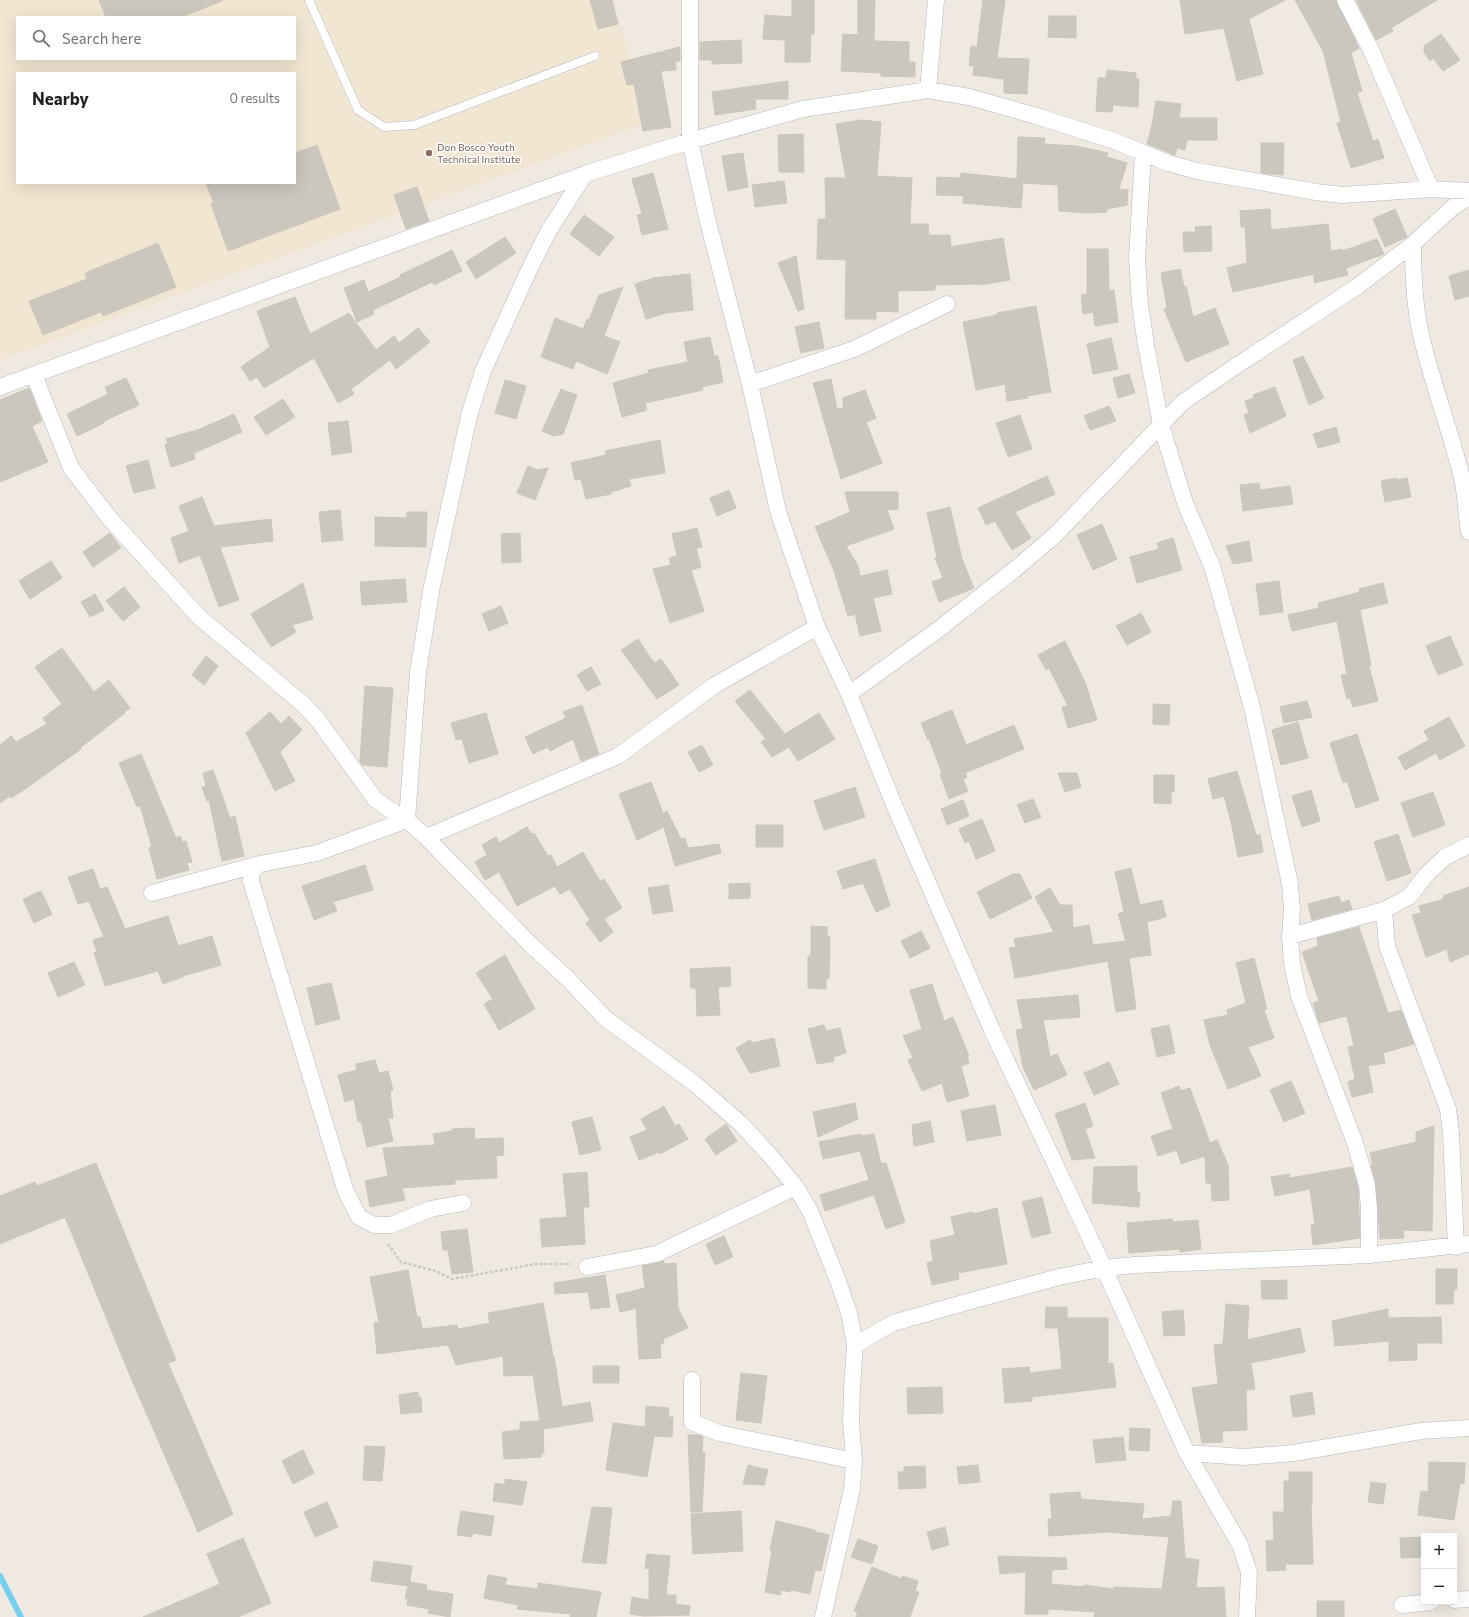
<!DOCTYPE html>
<html lang="en">
<head>
<meta charset="utf-8">
<style>
	:root { --surface:#fff; --page:#f6f6f6; --text:#222; --muted:#767676; --line:#e0e0e0 }
	body { margin:0; font-family:Commissioner,sans-serif; background:var(--page); color:var(--text) }
	.controls { position:absolute; right:12px; bottom:12px; display:grid; overflow:hidden; border-radius:0px; box-shadow:0 4px 16px #0002 }
	.controls button { width:36px; height:36px; display:grid; place-items:center; padding:0; border:0; border-bottom:1px solid var(--line); background:var(--surface); color:var(--text); font:20px sans-serif }
	.list { margin:0; padding:0; list-style:none }
	h2 { display:flex; justify-content:space-between; align-items:center; height:52px; margin:0; padding:0 16px; font-size:17px }
	h2 small { font-size:13px; font-weight:400; color:var(--muted) }
	.icon { flex:none; width:22px; height:22px; fill:none; stroke:currentColor; stroke-width:2; stroke-linecap:round; stroke-linejoin:round }
	.map { position:relative; flex:none; width:1469px; height:1617px; overflow:hidden }
	.search { position:absolute; background:var(--surface); box-shadow:0 4px 16px #0002; left:16px; top:16px; width:280px; height:44px; display:flex; align-items:center; gap:10px; box-sizing:border-box; padding:0 14px; border-radius:0px; color:var(--muted); font-size:15px }
	.panel { position:absolute; background:var(--surface); box-shadow:0 4px 16px #0002; left:16px; top:72px; width:280px; height:112px; border-radius:0px }
	.map>svg:first-child { display:block }
</style>
</head>
<body>
<div class="map">
<svg width="1469" height="1617" viewBox="0 0 1469 1617">
	<rect width="100%" height="100%" fill="#efe9e1"/>
	<path fill="#f0e6d1" fill-rule="evenodd" d="M0 0H614L646 123 0 360ZM17 17H295V59H17ZM17 73H295V183H17Z"/>
	<g fill="none" stroke-linecap="round" stroke-linejoin="round">
		<path stroke="#75cff0" stroke-width="6" d="M0 1576 21 1617"/>
	</g>
	<path fill="#cbc7bf" stroke="#cbc5ba" d="M99 0H222V1L181 17H106Z
		M590 0H612L618 24 598 29Z
		M792 0H814V34H811L810 62H785V40L763 39 765 15 792 17Z
		M858 0H875L874 41 909 42V62H915V77L881 76V73L841 71 843 34 858 35Z
		M983 0H1005L997 58 1029 59 1027 94 1004 93V79L973 75 974 66 969 65 971 46 977 47Z
		M1180 0H1285L1249 19 1263 74 1237 81 1224 28 1185 34Z
		M1295 0H1336L1359 48 1351 53 1362 91 1357 93 1373 141 1378 139 1384 158 1351 168 1337 123 1341 122 1323 51Z
		M1356 0H1437L1391 28 1393 31 1376 40Z
		M1049 16H1076V38L1048 37Z
		M1441 34 1460 60 1443 71 1433 58 1430 61 1424 52V46Z
		M741 40 742 63 712 64V60H700V42Z
		M680 47V61H676V70L661 71 671 127 643 131 634 84 627 85 621 62Z
		M1107 70 1136 73V79H1139L1138 107 1113 105 1112 112 1096 111 1098 78H1106Z
		M788 81V99H755L756 109 715 115 712 92Z
		M1156 101 1181 104 1179 118H1217V140H1187L1185 150 1177 148 1175 155 1147 144 1152 125Z
		M861 120 881 122 877 176 912 178 910 224H928L929 235H950L951 247 1003 238 1010 280 980 285 979 284 935 285V290L898 291V312L876 311V319H845L846 260 817 259 818 219H826L825 178H846L836 124Z
		M803 134 804 172H779L778 135Z
		M1018 137 1045 138 1044 144 1076 146 1108 153 1107 157 1127 163 1119 189 1128 190 1127 205 1107 209V212L1087 213 1059 211 1058 185 1040 184 1023 183 1021 208 963 203 964 196 936 195 937 177 961 178V173L1017 179Z
		M1261 143H1284L1283 175 1261 173Z
		M317 145 340 209 228 251 211 204 214 203 206 183H295V153Z
		M743 153 748 187 728 191 722 156Z
		M653 173 668 229 642 235 637 215 642 214 632 179Z
		M784 181 787 203 755 207 752 185Z
		M417 187 429 221 406 229 394 195Z
		M1270 209 1271 230 1328 224 1331 251 1342 249V251L1377 239 1384 254 1346 268 1348 275 1314 283V274L1233 292 1227 268 1247 263 1245 227H1241L1240 211Z
		M1395 209 1407 237 1385 247 1373 219Z
		M584 215 614 237 599 256 570 234Z
		M1211 226 1212 251 1184 252 1183 232H1196L1195 227Z
		M505 237 516 253 476 279 466 262Z
		M158 243 176 287 103 316 101 312 43 335 29 301 87 279 85 273Z
		M1087 249H1108L1109 291 1114 290 1118 322 1095 326 1093 312 1083 314 1081 295 1087 294Z
		M452 250 462 271 434 285 432 282 373 310 374 314 357 322 344 288 364 280 368 292 401 277 400 275Z
		M796 256 804 309 798 311 778 263Z
		M1180 269 1184 287 1186 286 1193 317 1215 308 1229 344 1186 362 1164 309 1167 308 1161 273Z
		M1469 270V296L1455 300 1449 276Z
		M690 274 693 310 666 313 646 319 635 284 653 278Z
		M623 287 604 336 620 342 607 374 576 361 573 369 541 357 555 318 583 329 587 319 589 320 599 295Z
		M295 297 310 334 349 313 376 350 394 336 399 343 418 328 430 342 396 369 390 360 351 389 354 394 338 403 314 358 264 388 257 377 250 381 241 367 270 347 257 311Z
		M1036 306 1051 392 1027 396 1028 398 1007 401 1005 384 976 390 963 322 997 315V313Z
		M819 322 824 348 801 353 795 327Z
		M710 337 714 356H718L723 382 702 387 703 390 645 403 647 410 622 417 613 383 649 373 648 370 688 362 684 342Z
		M1111 338 1118 369 1093 374 1087 344Z
		M1303 356 1324 398 1309 405 1293 360Z
		M1129 374 1135 393 1118 398 1113 378Z
		M126 378 139 405 104 421V423L77 436 67 414 108 394 105 387Z
		M831 379 837 409H843V398L865 390 876 418 866 422 882 463 841 479 813 383Z
		M505 380 526 386 516 419 495 413Z
		M1275 387 1286 416 1250 433 1244 415 1249 413 1245 401 1254 398 1253 395Z
		M29 388 42 421 32 426 48 462 0 482V400Z
		M561 389 577 395 563 434 554 436 542 431Z
		M283 399 295 417 266 435 254 417Z
		M1109 406 1116 421 1090 430 1084 416Z
		M234 414 242 432 194 453 195 459 171 467 165 445 168 444 166 439 200 429Z
		M1020 415 1032 449 1008 457 996 423Z
		M348 421 352 452 332 455 328 423Z
		M1336 427 1340 442 1318 448 1313 434Z
		M660 440 665 473 629 479 631 486 611 492V494L586 499 581 479 575 480 571 463 606 455 605 451Z
		M148 460 155 488 134 493 126 466Z
		M528 466 537 470 548 468 535 500 517 493Z
		M1047 476 1055 494 1015 512 1031 538 1012 550 995 521 986 525 978 508Z
		M1396 478 1397 480 1407 478 1411 497 1385 502 1381 481Z
		M1259 483 1260 490 1290 486 1293 504 1243 511 1240 485Z
		M729 490 736 508 717 516 710 498Z
		M845 492H898V509L887 510 894 529 846 546 858 566 860 576 887 570 892 594 873 598 881 631 860 636 855 614 848 616 833 568 815 527 850 512Z
		M202 497 214 526 271 519 273 541 220 547 239 600 219 607 200 555 179 563 171 538 189 531 179 506Z
		M950 507 962 559 974 588 939 602 932 582 943 578 935 558 937 557 927 513Z
		M340 510 343 540 322 542 319 512Z
		M407 512H427L426 547 375 546V517L407 518Z
		M1102 524 1117 559 1093 570 1077 535Z
		M697 528 702 547 696 548 701 567 691 570 704 611 670 623 653 569 671 565 669 558 677 556 672 534Z
		M110 533 121 548 93 567 83 552Z
		M520 533 521 562 502 563 501 534Z
		M1173 538 1182 570 1137 583 1130 557 1159 549 1157 543Z
		M1249 541 1252 561 1233 564 1226 546Z
		M51 561 62 578 30 599 19 581Z
		M405 579 407 602 362 605 360 582Z
		M1279 581 1283 612 1260 615 1256 584Z
		M303 583 313 619 292 625 296 632 271 647 251 614Z
		M1383 583 1388 603 1360 610 1371 665 1369 666 1378 701 1353 707 1350 698 1347 699 1341 675 1347 674 1337 621 1292 631 1288 615 1319 608 1318 603 1360 592 1359 589Z
		M124 587 140 607 123 621 106 601Z
		M95 594 104 610 90 617 81 602Z
		M501 606 508 623 489 631 482 614Z
		M1141 613 1151 632 1127 645 1116 626Z
		M1450 636 1463 665 1438 675 1426 646Z
		M638 639 654 663 661 659 679 685 657 699 621 650Z
		M1065 641 1085 682 1097 720 1068 728 1062 707 1068 706 1049 668 1046 670 1038 655Z
		M62 648 94 692 109 680 130 708 124 712 125 713 80 748 81 749 25 789 11 798 10 796 0 803V745L11 736 16 742 47 724 43 718 62 704 35 667Z
		M206 656 218 666 204 685 192 675Z
		M591 667 601 684 587 691 577 675Z
		M365 686 393 688 387 767 362 765 360 762Z
		M750 690 785 734 819 713 835 739 798 761 789 747 772 757 761 742 766 739 735 701Z
		M1307 701 1312 717 1284 723 1280 707Z
		M1153 704 1170 705 1169 725 1153 724Z
		M582 705 599 754 581 761 573 739 550 751 548 747 533 754 525 737 566 718 563 712Z
		M952 710 966 745 1014 725 1024 749 965 773 967 777 963 779 968 791 949 799 940 774 942 773 929 739 928 740 921 723Z
		M270 712 281 724 289 716 302 730 280 752 295 781 275 791 246 733Z
		M486 713 498 754 469 763 462 739 456 740 451 723Z
		M1449 717 1465 746 1440 760 1436 753 1405 770 1398 757 1429 740 1424 731Z
		M1298 722 1308 758 1281 765 1272 730Z
		M1357 734 1379 800 1356 808 1347 781 1343 783 1330 743Z
		M702 745 713 765 699 772 688 752Z
		M141 754 176 838 180 836 182 842 186 841 192 862 187 863 189 870 157 879 149 848 152 847 140 805 137 807 119 763Z
		M213 770 230 818 235 816 244 856 222 861 209 800 207 801 202 787 206 786 203 773Z
		M1237 771 1256 835H1260L1263 852 1238 857 1232 826 1224 796 1213 799 1208 779Z
		M1058 773H1077L1081 787 1065 792Z
		M1154 775H1174V792H1171V804L1154 803Z
		M651 782 663 813 667 811 681 839 685 838 688 848 719 844 721 853 675 866 664 827 637 840 619 794Z
		M855 787 865 817 824 830 814 801Z
		M1311 790 1320 821 1302 827 1292 796Z
		M1433 792 1445 825 1413 837 1401 803Z
		M1033 799 1041 817 1025 823 1017 805Z
		M963 800 969 816 947 825 941 809Z
		M982 819 995 851 976 859 969 841 965 843 959 829Z
		M756 825H783V847H756Z
		M527 827 531 834 534 833 548 856 551 855 557 867 583 852 600 881 604 879 622 908 604 919 613 932 600 942 586 923 590 920 570 889 560 894 555 886 517 906 499 872 485 880 475 862 487 855 482 845 496 837 499 843Z
		M1398 834 1411 873 1387 881 1374 842Z
		M875 859 890 906 876 912 863 883 843 889 837 871Z
		M365 865 373 890 333 902 337 911 314 920 302 886Z
		M1131 868 1140 905 1162 900 1166 917 1147 922 1151 955 1129 958 1136 1009 1116 1012 1108 961 1015 978 1009 948 1016 947 1014 939 1054 932 1035 897 1050 888 1060 905H1072L1073 928 1089 925 1093 945 1126 941 1118 914 1124 912 1115 872Z
		M93 869 100 889 107 887 125 929 168 916 178 946 212 936 221 965 183 976V977L163 984 158 971 105 986 94 953 97 952 93 940 104 937 89 901 78 904 68 877Z
		M1013 874H1020L1032 898 990 919 977 892Z
		M750 883V898L729 899V884Z
		M668 885 673 911 653 914 648 888Z
		M1469 887V954L1450 962 1447 949 1426 957 1412 915 1421 913 1419 906 1444 899 1443 896Z
		M41 891 52 914 34 923 23 899Z
		M1339 896 1341 903 1349 900 1352 909 1312 920 1308 904Z
		M811 926 827 927V936H830L829 979 826 978V989L808 988V956H811Z
		M1359 927 1388 1013 1401 1010 1414 1044 1383 1053 1385 1063 1368 1066 1373 1092 1352 1097 1348 1082 1355 1079 1348 1047 1354 1046 1347 1016 1319 1023 1313 1003 1319 1001 1302 952 1318 946 1317 938Z
		M921 931 930 948 910 958 901 941Z
		M505 955 535 1009 499 1030 484 1004 493 999 476 973Z
		M1254 958 1267 1009 1264 1010 1274 1038 1248 1047 1261 1076 1228 1089 1210 1045 1204 1020 1228 1015 1227 1010 1246 1003 1236 963Z
		M74 962 85 985 58 997 48 973Z
		M730 967 731 986 718 987 720 1015 697 1016 696 988H691L690 969Z
		M331 983 340 1019 316 1025 307 988Z
		M932 984 944 1021 953 1017 969 1056 967 1057 969 1063 961 1066 969 1096 947 1102 942 1083 922 1091 908 1060 913 1058 903 1036 922 1029 910 990Z
		M1078 995 1080 1017 1043 1020 1050 1057 1057 1054 1067 1075 1034 1090 1023 1067 1016 1030 1023 1029 1017 1000Z
		M824 1025 826 1031 840 1028 846 1053 833 1057 834 1061 817 1064 808 1029Z
		M1169 1025 1175 1053 1157 1057 1151 1029Z
		M774 1038 780 1066 750 1073 736 1048 750 1040 752 1043Z
		M375 1060 379 1073 388 1071 393 1090 390 1091 393 1118H388L393 1141 367 1147 361 1121 358 1122 354 1099 345 1102 338 1075 357 1070 356 1064Z
		M1109 1062 1119 1084 1094 1095 1084 1073Z
		M1291 1081 1305 1113 1284 1122 1270 1090Z
		M1179 1086 1181 1091 1190 1088 1210 1143 1217 1140 1228 1165 1229 1200 1212 1201 1211 1183H1206L1205 1156 1181 1164 1177 1150 1158 1156 1151 1136 1173 1129 1161 1093Z
		M855 1103 858 1119 818 1137 813 1112Z
		M1085 1103 1093 1126 1085 1129 1095 1158 1072 1160 1055 1114Z
		M995 1105 1001 1135 967 1141 961 1111Z
		M664 1106 675 1126 679 1124 688 1139 660 1154 659 1152 639 1160 630 1137 647 1130 641 1119Z
		M592 1117 601 1150 580 1155 572 1122Z
		M930 1121 934 1142 914 1146 912 1125Z
		M726 1124 737 1141 716 1155 705 1139Z
		M1434 1126 1432 1231 1403 1230 1404 1238 1380 1239 1376 1184 1371 1165H1373L1370 1153 1416 1142V1132Z
		M474 1128 475 1139 503 1138 504 1155 496 1156 497 1178 455 1180V1184L402 1188 405 1200 370 1207 365 1181 388 1176 383 1148 435 1145 433 1134 452 1131V1129Z
		M861 1134V1136L874 1134 881 1164 886 1163 905 1222 886 1229 874 1195 825 1211 820 1195 869 1180 860 1151 823 1159 819 1142Z
		M96 1163 176 1360 168 1363 233 1514 198 1532 131 1378 65 1217 0 1244V1196L35 1182 37 1186Z
		M1137 1166V1192H1140L1139 1207 1092 1203 1094 1167Z
		M1352 1167 1358 1187 1360 1238 1313 1245 1311 1225H1315L1310 1189 1275 1196 1271 1177 1289 1174 1290 1178Z
		M587 1172 589 1207H583L585 1244 542 1247 540 1219 567 1217 563 1174Z
		M1042 1197 1051 1233 1032 1238 1022 1202Z
		M997 1208 1007 1264 958 1273 959 1279 932 1285 927 1263 933 1261 930 1241 955 1235 951 1217 972 1212 973 1214Z
		M1172 1219 1173 1222 1198 1220 1201 1249 1180 1252V1249L1129 1253 1127 1223Z
		M467 1229 473 1272 452 1274 448 1250H443L441 1232Z
		M724 1236 733 1257 715 1265 706 1244Z
		M664 1261V1264L676 1263 678 1308 688 1328 663 1339 664 1343H660L661 1358 639 1359 636 1308 620 1312 616 1295 645 1288 642 1266Z
		M1436 1269H1457V1289H1454L1453 1304H1436Z
		M408 1270 417 1317H420L422 1329 457 1325 458 1329 490 1323 488 1313 543 1303 553 1356H554L562 1407 590 1402 593 1421 543 1429 544 1453H541V1457L504 1459 502 1432 520 1430V1422L540 1421 533 1375 504 1376 503 1356 456 1365 448 1345 377 1354 374 1323 379 1322 370 1277Z
		M605 1275 610 1307 591 1309 588 1292 555 1294 554 1283Z
		M1287 1280V1299H1262L1261 1281Z
		M1226 1304 1249 1306 1247 1340 1300 1328 1305 1352 1251 1363 1255 1389 1246 1390 1247 1430 1222 1431 1223 1442 1202 1443 1192 1388 1218 1384 1214 1345 1223 1344Z
		M1046 1307H1067V1318H1108V1364L1113 1363 1116 1387 1032 1397V1401L1005 1403 1002 1369 1029 1367 1030 1373 1062 1369 1058 1328H1045Z
		M1388 1309V1318L1441 1317 1442 1343H1417V1360L1389 1361V1341L1335 1346 1332 1321Z
		M1183 1310 1185 1335 1164 1336 1162 1312Z
		M593 1366H619V1383H593Z
		M741 1373 767 1376 761 1423 736 1420Z
		M942 1387 943 1413 908 1414 907 1388Z
		M418 1392V1397H421L422 1412 401 1414 399 1395Z
		M1312 1392 1315 1414 1293 1417 1290 1396Z
		M646 1406 669 1408 668 1417H673L672 1437 654 1436 647 1477 606 1470 613 1423 645 1427Z
		M1130 1428 1150 1429 1149 1451 1129 1450Z
		M688 1435H699L703 1437 702 1453H705L702 1512H691Z
		M1123 1437 1126 1460 1096 1463 1093 1440Z
		M365 1446 385 1447 382 1481 363 1480Z
		M303 1450 314 1473 293 1484 282 1461Z
		M1429 1462 1465 1463 1464 1484 1460 1483 1454 1520 1418 1515 1421 1491 1428 1492Z
		M748 1465 768 1470 764 1485 743 1484Z
		M978 1465 980 1482 959 1484 957 1467Z
		M925 1466 926 1488 899 1489 898 1472H904V1467Z
		M1289 1472H1312V1504H1311L1313 1564H1285L1286 1570 1267 1571 1266 1541 1274 1540 1273 1512H1284V1481H1289Z
		M505 1479 527 1482 522 1505 493 1501 495 1483 505 1485Z
		M1371 1482 1386 1484 1383 1504 1368 1502Z
		M1080 1492 1081 1499 1144 1504 1142 1519 1171 1516 1173 1501H1181L1185 1558 1199 1560 1196 1588 1224 1587 1226 1617H1094L1095 1612 1048 1609V1614H1025L1026 1572 1000 1574 998 1556 1066 1558 1067 1569 1052 1570 1051 1584 1084 1587V1585L1114 1589V1587L1162 1589 1169 1537 1108 1532 1049 1536 1048 1519H1052L1050 1494Z
		M327 1502 338 1527 315 1537 304 1512Z
		M592 1507 612 1508 606 1564 582 1562Z
		M461 1511 494 1516 491 1536 473 1533 472 1537 457 1535Z
		M741 1511 743 1551 693 1554 691 1514Z
		M776 1521 815 1530V1532L829 1535 821 1571 815 1570 810 1594 791 1590V1592L781 1590 780 1595 765 1592 772 1550H770Z
		M945 1527 949 1545 932 1550 927 1532Z
		M1424 1537V1557L1401 1558 1400 1538Z
		M243 1538 271 1603 238 1617H143L220 1584 207 1554Z
		M858 1539 878 1546 872 1564 851 1557Z
		M647 1554 670 1556 666 1595H676V1604L690 1606 689 1615 643 1616 630 1614 632 1597 649 1600V1569L645 1568Z
		M374 1561 412 1566 410 1582 427 1585 426 1590 453 1594 450 1617 428 1613 429 1609 407 1605 408 1599H405L408 1586 371 1581Z
		M872 1567 902 1579V1576L918 1581 915 1591 919 1592 910 1617H856L858 1612 854 1611Z
		M488 1575 507 1578 505 1585 538 1589V1583L601 1592 596 1617H570L571 1614 517 1609 518 1605 484 1598Z
		M1317 1601H1344V1617H1317Z"/>
	<g fill="none" stroke-linecap="round" stroke-linejoin="round">
		<g stroke="#b4b7c1" stroke-width="9">
			<path id="service" d="M309 0 358 110 384 127 414 125 595 56"/>
		</g>
		<g stroke="#b4b7c1" stroke-width="17">
			<path id="minor" d="M690 0V141L707 218 750 384 778 511 817 627 849 694 895 807 992 1030 1104 1268 1187 1453 1240 1545 1249 1572 1247 1617
				M1345 0 1372 52 1431 189
				M928 90 936 0
				M1143 154 1137 258 1140 304 1146 345 1161 425 1185 503 1212 566 1252 707 1290 884 1292 910 1290 936 1292 964 1299 996 1355 1143 1367 1185 1369 1208V1255
				M1413 244C1413 275 1414 305 1421 335 1432 383 1450 429 1462 478 1466 495 1466 514 1469 532
				M34 375 71 468 111 520 199 617 303 704 318 720 375 799 390 810 407 820 426 837 531 945 568 979 605 1018 694 1083 741 1124 768 1153 796 1187 810 1211 837 1278 849 1313 855 1345 852 1388 851 1421 854 1461 852 1489 823 1617
				M750 384 854 349 947 304
				M0 387 585 174 690 141 803 109 928 90 969 97 1033 115 1112 140 1168 163 1197 171 1316 192 1342 195 1431 189 1469 191
				M849 694 939 629 1019 566 1055 535 1183 402 1236 366 1358 286 1413 244 1453 207 1469 197
				M426 837 618 756 715 685 817 627
				M152 893 260 864
				M1384 910 1387 946 1448 1109 1451 1133 1456 1247
				M1290 936 1384 910 1409 897 1426 875 1445 857 1469 845
				M463 1203 430 1209 391 1225H374L359 1217 346 1192 251 881 252 871 260 864 317 853 407 820 418 672 432 586 469 416 483 371 529 270 548 232 585 174
				M587 1267 656 1254 796 1187
				M855 1345 893 1323 974 1300 1059 1277 1104 1268 1135 1265 1369 1255 1469 1244
				M692 1380V1422L719 1433 854 1461
				M1187 1453 1244 1457 1294 1453 1421 1431 1469 1428
				M1454 1600 1469 1599
				M1402 1605 1431 1602"/>
		</g>
		<path stroke="#c9c9c9" stroke-width="2.5" stroke-dasharray="3 2" stroke-linecap="butt" d="M388 1244 401 1262 436 1271 452 1279 536 1264H571"/>
		<use href="#service" stroke="#fff" stroke-width="8"/>
		<use href="#minor" stroke="#fff" stroke-width="16"/>
	</g>
	<circle fill="#8d6e63" stroke="#fff" stroke-width="1.5" cx="429" cy="153" r="4"/>
	<g text-anchor="middle" dominant-baseline="central" stroke-width="3" stroke-linejoin="round" paint-order="stroke">
		<g font-size="10" fill="#785e54" stroke="#fff" text-anchor="start">
			<text x="437" y="147">Don Bosco Youth<tspan x="437" dy="12">Technical Institute</tspan></text>
		</g>
	</g>
</svg>
<div class="controls">
<button>+</button>
<button>−</button>
</div>
<div class="search"><svg class="icon" aria-label="search" viewBox="0 0 24 24"><circle cx="10" cy="10" r="6"/><path d="M15 15l6 6"/></svg>Search here</div>
<section class="panel">
<h2>Nearby<small>0 results</small></h2>
<ul class="list">
</ul>
</section>
</div>
</body>
</html>
